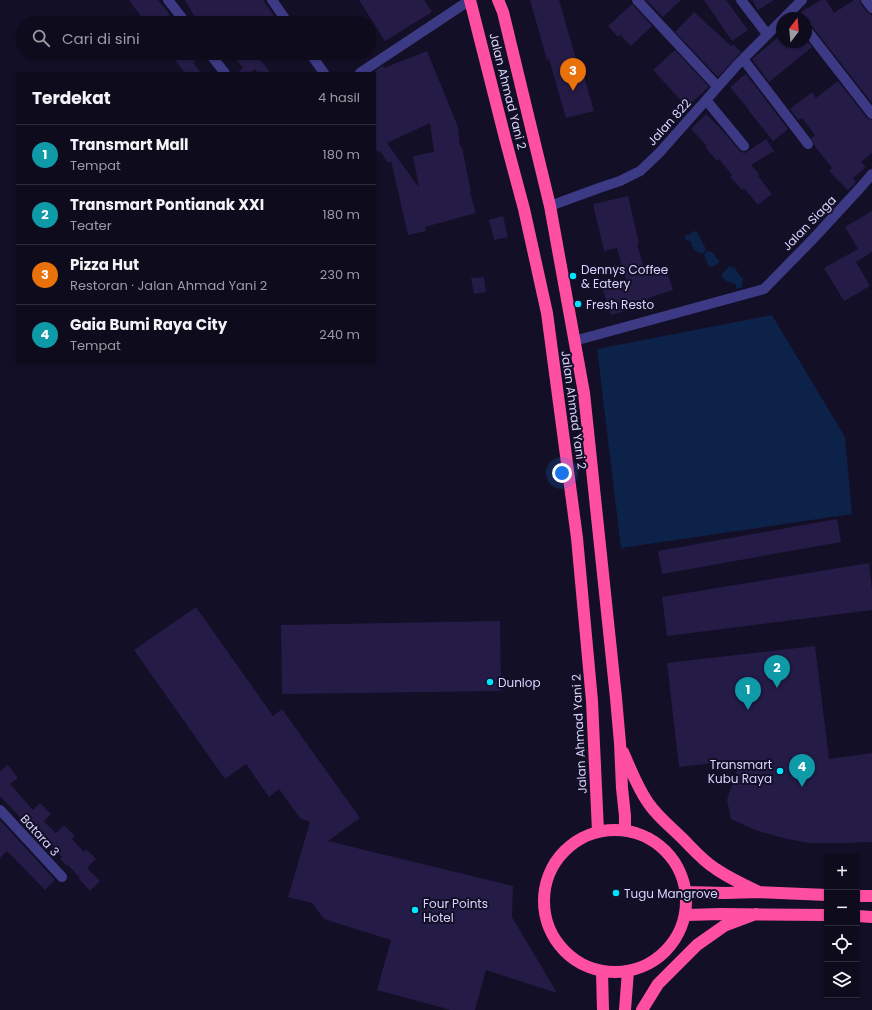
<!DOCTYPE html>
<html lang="id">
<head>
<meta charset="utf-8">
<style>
	:root { --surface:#0e0b1c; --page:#1c1929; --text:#f1f3f6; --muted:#9b9ba3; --line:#2e2b3b; --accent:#00e5ff }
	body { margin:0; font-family:Poppins,sans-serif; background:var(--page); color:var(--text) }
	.controls { position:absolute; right:12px; bottom:12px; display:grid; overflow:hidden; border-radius:0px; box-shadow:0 1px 3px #0004 }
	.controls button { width:36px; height:36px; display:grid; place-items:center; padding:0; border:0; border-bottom:1px solid var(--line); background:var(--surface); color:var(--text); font:20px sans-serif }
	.compass { position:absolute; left:776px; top:12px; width:36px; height:36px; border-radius:50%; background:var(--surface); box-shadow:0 1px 3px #0004; rotate:16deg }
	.you { position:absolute; left:562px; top:473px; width:14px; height:14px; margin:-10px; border:3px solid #fff; border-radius:50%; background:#1a73e8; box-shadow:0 0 0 6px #1a73e833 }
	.badge { display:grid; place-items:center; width:26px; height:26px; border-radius:50%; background:var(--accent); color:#fff; font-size:13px; font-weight:700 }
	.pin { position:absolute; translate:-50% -33px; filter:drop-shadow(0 1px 2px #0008) }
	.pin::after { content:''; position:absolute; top:21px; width:14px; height:12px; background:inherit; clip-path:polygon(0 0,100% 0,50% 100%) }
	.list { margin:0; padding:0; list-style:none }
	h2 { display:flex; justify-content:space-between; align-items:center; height:52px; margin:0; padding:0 16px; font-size:17px }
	h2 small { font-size:13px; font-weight:400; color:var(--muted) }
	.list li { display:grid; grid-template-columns:26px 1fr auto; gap:12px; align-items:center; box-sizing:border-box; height:60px; padding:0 16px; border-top:1px solid var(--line) }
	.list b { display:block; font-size:15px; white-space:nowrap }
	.list p { margin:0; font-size:13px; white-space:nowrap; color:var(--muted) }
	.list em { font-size:13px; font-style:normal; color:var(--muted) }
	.icon { flex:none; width:22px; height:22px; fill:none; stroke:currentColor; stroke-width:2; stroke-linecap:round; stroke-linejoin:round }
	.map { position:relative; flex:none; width:872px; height:1010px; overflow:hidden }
	.search { position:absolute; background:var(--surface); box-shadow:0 1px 3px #0004; left:16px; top:16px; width:360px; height:44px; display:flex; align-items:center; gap:10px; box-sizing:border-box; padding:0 14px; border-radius:22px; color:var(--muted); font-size:15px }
	.panel { position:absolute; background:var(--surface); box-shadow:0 1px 3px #0004; left:16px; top:72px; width:360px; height:292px; border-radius:0px }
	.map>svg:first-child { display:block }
</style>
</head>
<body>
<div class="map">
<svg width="872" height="1010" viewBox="0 0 872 1010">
	<rect width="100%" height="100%" fill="#130f26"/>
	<path fill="#0c2248" d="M693 231 697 232 706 249 703 254C696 252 692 250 691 242L685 239V235H690Z
		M707 251 712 252 720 262 712 267 708 265 704 255Z
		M729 266 735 268 740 276 743 278 742 287 737 289 735 284 726 281 721 275Z
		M772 315 845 437 852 514 621 548 597 349Z"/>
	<path fill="#241b47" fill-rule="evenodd" d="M129 0H158L167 11 174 23H146Z
		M185 0H263L279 23H198Z
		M359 0H424L432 12 385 41Z
		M530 0H559L577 63 580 62 594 111 566 118 549 59 547 60Z
		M646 0H681L663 17Z
		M704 0H726L748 30 732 41Z
		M752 0H774L758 10Z
		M821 0H826L834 13 854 0H860L861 4 867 12 872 15V103L811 25 806 23V18H804L801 12Z
		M632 4 652 26 631 46 620 35 618 37 608 26Z
		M694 12 731 46 733 44 741 52 718 77 675 32Z
		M782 34V42H806V40L812 47 769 82 752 59Z
		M675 50 709 87 687 107 653 70Z
		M427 51 458 127 460 147H462L471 192H470L476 213 425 227 426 231 408 235 391 161 388 163 380 151 378 152 375 147V71L383 65 384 68ZM430 123 434 152 413 156 419 188 387 143Z
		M169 53H203V55L193 63 201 73H185Z
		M231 53H255L271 73H258L255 69 250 73H237L243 68Z
		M746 74 788 129 773 141 749 111V110L730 87 740 79V78Z
		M838 81 867 118 872 120V153L861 162 866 167 853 178 856 182 848 190 829 171 832 168 814 145V143L811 138 815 135 802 118 798 120 790 109 812 92 816 98Z
		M706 114 721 129 741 152 745 153 766 139 774 151 751 165 759 174 758 176 772 194 758 205 744 188 742 190 730 177 732 175 719 159 717 161 705 147 707 146 691 129Z
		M628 196 639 243 637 244 646 274 666 268 673 290 648 298 650 304 611 315 602 287 626 280 617 248 604 251 593 204Z
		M872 211V252L856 262 870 286 844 301 824 268 858 249 845 227Z
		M503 216 508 237 494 240 489 220Z
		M484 277 486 292 474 294 471 278Z
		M837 519 841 542 662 574 658 551Z
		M869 563 872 591V610L667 636 662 597Z
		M196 607 273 716 282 709 360 818 328 841 513 886 512 917 557 993 486 970 475 1010H451L377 990 391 940 324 919 312 903 288 897 310 822 300 818 279 789 269 797 246 764 225 779 134 650Z
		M500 621 501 691 282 694 281 625Z
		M815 646 829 759 872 753V842L843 843H810L787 839 755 830 731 819 727 800 740 760 679 767 667 663Z
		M8 765 18 778 10 784 33 810 40 803 51 814 44 821 56 833 64 825 75 836 72 839 84 852 86 849 96 859 87 868 100 881 90 891 79 879 80 878 68 865 67 866 60 859 62 857 47 842H45L33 831 0 796V771Z
		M0 820 55 880 45 890 7 851 0 858Z"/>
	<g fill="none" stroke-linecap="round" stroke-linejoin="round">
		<path stroke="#3d3a85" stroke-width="10" d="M168 0 186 23
			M272 0 288 23
			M637 0 717 86
			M741 0 767 34
			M866 0 872 8
			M784 18 802 0
			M806 29 872 114
			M209 53 225 73
			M310 53 324 73
			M743 59 808 144
			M360 73 470 0
			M706 100 744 146
			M550 206 599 188 620 181 640 171 660 152 738 64 782 20
			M574 341 764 289 812 240 860 188 872 174
			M0 810 62 877"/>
		<path stroke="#ff4fa3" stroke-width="12" d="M470 0 505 138 524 209 547 313 577 538 592 701 598 831
			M498 0 503 12 550 206 584 393 616 698 620 743 622 788 625 816V830
			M623 752C631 770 638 789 649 804 658 817 671 827 682 838 692 848 703 861 716 869 729 878 744 885 759 892
			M544 901a71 71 0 1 1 142 0a71 71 0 1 1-142 0Z
			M685 892 725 893 759 892 827 895
			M857 896H872
			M686 915 721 914 827 915
			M857 916 872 917
			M602 972 603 1010
			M625 1010 628 971
			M642 1010 658 984 697 945 724 926 756 914"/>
	</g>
	<g fill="#00e5ff" stroke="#130f26" stroke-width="1.5">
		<circle cx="573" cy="276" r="4"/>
		<circle cx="578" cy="304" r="4"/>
		<circle cx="490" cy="682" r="4"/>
		<circle cx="780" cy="771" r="4"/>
		<circle cx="616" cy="893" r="4"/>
		<circle cx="415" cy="910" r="4"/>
	</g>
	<g text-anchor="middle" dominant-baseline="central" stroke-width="4" stroke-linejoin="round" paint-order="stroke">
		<g font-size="12" fill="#d9d4ff" stroke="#130f26">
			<text transform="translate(508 91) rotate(76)">Jalan Ahmad Yani 2</text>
			<text transform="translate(669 122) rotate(-48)">Jalan 822</text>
			<text transform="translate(809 223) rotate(-46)">Jalan Siaga</text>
			<text transform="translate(574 410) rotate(82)">Jalan Ahmad Yani 2</text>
			<text transform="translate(579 734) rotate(-93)">Jalan Ahmad Yani 2</text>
			<text transform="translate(40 835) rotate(48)">Batara 3</text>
		</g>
		<g font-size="12" fill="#d9d4ff" stroke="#130f26" text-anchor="start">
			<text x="581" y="269">Dennys Coffee<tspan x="581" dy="14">&amp; Eatery</tspan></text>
			<text x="586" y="304">Fresh Resto</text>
			<text x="498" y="682">Dunlop</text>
			<text x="772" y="764" text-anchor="end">Transmart<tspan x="772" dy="14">Kubu Raya</tspan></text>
			<text x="624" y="893">Tugu Mangrove</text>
			<text x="423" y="903">Four Points<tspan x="423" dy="14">Hotel</tspan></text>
		</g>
	</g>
</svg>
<div class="controls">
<button>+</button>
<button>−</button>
<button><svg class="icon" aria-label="locate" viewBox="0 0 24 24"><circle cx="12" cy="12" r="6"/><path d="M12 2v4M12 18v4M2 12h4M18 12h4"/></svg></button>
<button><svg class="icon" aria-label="layers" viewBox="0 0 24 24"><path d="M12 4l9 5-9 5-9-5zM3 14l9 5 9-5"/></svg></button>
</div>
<svg class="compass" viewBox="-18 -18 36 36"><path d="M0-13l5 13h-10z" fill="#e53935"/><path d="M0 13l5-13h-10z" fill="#9b9ba3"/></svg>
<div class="you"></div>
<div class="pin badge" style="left:748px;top:710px;background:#0f9aa8">1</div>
<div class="pin badge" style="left:777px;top:688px;background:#0f9aa8">2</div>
<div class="pin badge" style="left:573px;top:91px;background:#e8710a">3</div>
<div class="pin badge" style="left:802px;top:787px;background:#0f9aa8">4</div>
<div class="search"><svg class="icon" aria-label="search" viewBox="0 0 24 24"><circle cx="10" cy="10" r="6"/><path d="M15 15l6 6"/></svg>Cari di sini</div>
<section class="panel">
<h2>Terdekat<small>4 hasil</small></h2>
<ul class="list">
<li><span class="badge" style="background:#0f9aa8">1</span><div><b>Transmart Mall</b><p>Tempat</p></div><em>180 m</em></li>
<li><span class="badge" style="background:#0f9aa8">2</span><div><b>Transmart Pontianak XXI</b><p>Teater</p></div><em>180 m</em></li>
<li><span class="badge" style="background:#e8710a">3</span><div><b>Pizza Hut</b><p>Restoran · Jalan Ahmad Yani 2</p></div><em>230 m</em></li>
<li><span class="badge" style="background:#0f9aa8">4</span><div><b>Gaia Bumi Raya City</b><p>Tempat</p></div><em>240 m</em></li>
</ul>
</section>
</div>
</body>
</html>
